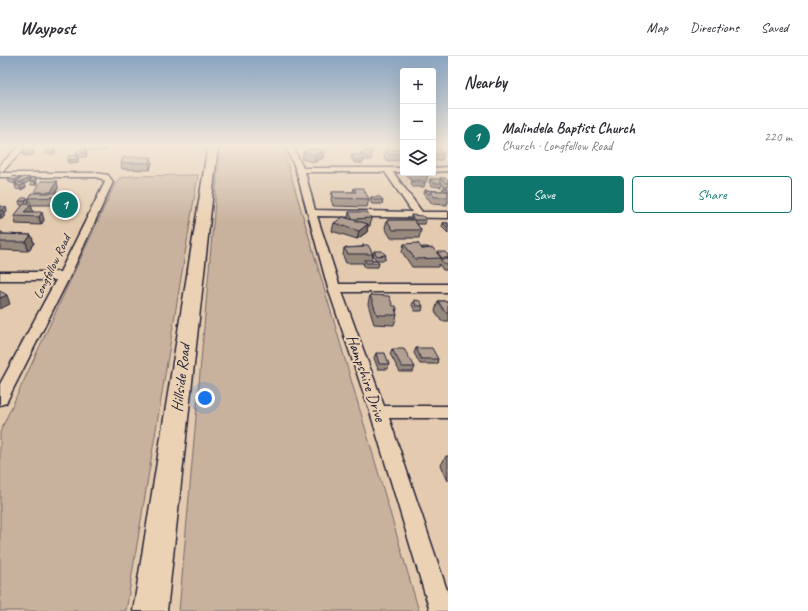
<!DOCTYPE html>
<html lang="en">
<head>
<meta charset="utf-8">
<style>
	:root { --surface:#fff; --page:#f2f2f3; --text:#2b2b33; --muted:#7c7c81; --line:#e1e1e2; --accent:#0f766e }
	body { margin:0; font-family:Caveat,sans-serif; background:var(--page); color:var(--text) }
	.controls { position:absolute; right:12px; top:12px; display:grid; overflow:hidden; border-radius:4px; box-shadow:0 4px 16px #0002 }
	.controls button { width:36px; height:36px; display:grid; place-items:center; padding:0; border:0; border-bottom:1px solid var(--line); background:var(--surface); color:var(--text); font:20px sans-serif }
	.you { position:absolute; left:205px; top:342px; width:14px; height:14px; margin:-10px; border:3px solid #fff; border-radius:50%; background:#1a73e8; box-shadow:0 0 0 6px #1a73e833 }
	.badge { display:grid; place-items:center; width:26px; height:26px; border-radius:50%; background:var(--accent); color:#fff; font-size:13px; font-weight:700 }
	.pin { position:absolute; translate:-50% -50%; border:2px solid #fff; box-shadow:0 1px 4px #0006 }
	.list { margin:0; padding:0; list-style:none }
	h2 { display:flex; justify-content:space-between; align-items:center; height:52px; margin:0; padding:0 16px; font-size:17px }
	h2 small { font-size:13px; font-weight:400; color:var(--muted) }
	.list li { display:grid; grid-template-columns:26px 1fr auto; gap:12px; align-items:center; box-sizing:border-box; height:56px; padding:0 16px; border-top:1px solid var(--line) }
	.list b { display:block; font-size:15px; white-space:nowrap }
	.list p { margin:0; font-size:13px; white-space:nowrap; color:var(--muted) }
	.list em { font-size:13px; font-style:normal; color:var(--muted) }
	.actions { display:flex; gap:8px; padding:12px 16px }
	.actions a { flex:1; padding:9px 0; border:1px solid var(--accent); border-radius:4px; text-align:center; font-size:14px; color:var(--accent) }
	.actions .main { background:var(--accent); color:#fff }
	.icon { flex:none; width:22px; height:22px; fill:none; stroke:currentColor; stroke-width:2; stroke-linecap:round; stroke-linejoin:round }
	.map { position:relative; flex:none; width:448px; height:555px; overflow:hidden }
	header { display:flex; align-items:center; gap:24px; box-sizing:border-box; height:56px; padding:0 20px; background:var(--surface); border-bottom:1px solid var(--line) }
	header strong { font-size:19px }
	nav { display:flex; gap:22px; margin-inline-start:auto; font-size:14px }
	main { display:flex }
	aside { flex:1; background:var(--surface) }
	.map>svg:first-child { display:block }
</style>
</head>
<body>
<header>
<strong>Waypost</strong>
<nav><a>Map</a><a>Directions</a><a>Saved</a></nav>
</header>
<main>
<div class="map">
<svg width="448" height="555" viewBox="0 0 448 555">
	<rect width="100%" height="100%" fill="#e4cbaf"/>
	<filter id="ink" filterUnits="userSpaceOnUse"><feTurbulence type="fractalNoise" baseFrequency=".025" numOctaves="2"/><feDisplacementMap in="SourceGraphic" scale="8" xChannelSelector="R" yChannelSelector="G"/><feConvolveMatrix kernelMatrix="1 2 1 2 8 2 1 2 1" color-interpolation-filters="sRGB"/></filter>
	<g filter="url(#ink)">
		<path fill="#c8b29e" stroke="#756a6c" d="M220 89H282L419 555H179Z
			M198 119 126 555H0V376L116 126 120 122 130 120Z"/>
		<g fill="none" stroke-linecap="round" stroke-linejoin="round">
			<g stroke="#22223b" stroke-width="3">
				<path id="street" d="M20 89H28L3 115H0V109Z
					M285 89H292L303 112H403V116H393L422 156H448V162L317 160 339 228H448V236H342L384 350H448V362H389L448 537V555H430L370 356 328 232 296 114ZM305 116H385L412 156 315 154Z
					M448 111V115L433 116V112Z
					M0 117H95L108 119 113 126 70 220 8 343 6 347 0 349V328L56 224H0V216H60L105 126 102 123 95 121H0Z"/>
			</g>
			<g stroke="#22223b" stroke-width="3">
				<path id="secondary" d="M208 89H218L167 555H133Z"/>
			</g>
			<use href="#street" fill="#ecd2b4" fill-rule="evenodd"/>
			<use href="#secondary" fill="#ecd2b4" fill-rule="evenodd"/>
		</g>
		<path fill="#98897d" stroke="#22223b" d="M102 89H117L116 90H106V93L105 95H90L89 92Z
			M439 89H448V90H446Z
			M55 93V96L54 98H46V95Z
			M366 93 373 95 372 98H370L372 101 371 104H364L363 107H355L351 102 352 99H360L361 96H366Z
			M398 93H403V104L387 105 384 101 385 94H398Z
			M433 93 444 98 442 104H435L434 107H433Z
			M324 95 323 102 314 106 302 103 303 96Z
			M87 96 86 101H78V106L68 107 77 99 76 98Z
			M124 101 152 107 150 114 122 113 121 107Z
			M407 117H427L428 119 426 126H423L425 127 424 131H413L411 128 412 125 406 118Z
			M440 122 448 124V131H445L442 128 441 131 432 130 429 126 430 123 440 124Z
			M8 123H20L30 125 37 126 36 129H31L30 125 25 128 26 131 21 134 16 133 15 129 17 128 16 127 15 128 9 126Z
			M57 125 58 132 56 137 65 144 62 149H31L33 156 44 164 41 169 16 168 14 160 23 149H20L19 145 29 146 27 149H31L29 142 35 137V136Z
			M354 132 369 143 367 151 333 150 331 143 332 136H353Z
			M443 132H448V147H447V149L432 148 428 142H427L424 138 425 134 442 135Z
			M371 141 383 144 382 148H372L370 145Z
			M0 150 6 151 7 155 5 157V159L2 163H0Z
			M349 156 371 162 370 170H368L367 176 357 183 332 175 334 167 348 162Z
			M411 159 426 164 425 168H417L421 174 419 182H391L385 172 387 164H411Z
			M443 167H448V177L442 171Z
			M0 176H2L3 178 31 179 34 187 28 195 0 194Z
			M404 188 422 192H429L437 197V196L448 199V214H443L439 208 438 211H412L402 196Z
			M363 189 373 198 371 204H376L373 199 374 195 386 199 385 204H377L379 207 378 211H365L363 208 364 207H346L343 200 344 192 362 191Z
			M370 239 393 250 397 253 396 257 397 259 394 269 374 268 368 248Z
			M414 244 423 250 422 255H415L412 249Z
			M438 245H448V265H441L435 255Z
			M416 292 438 303 437 308H420L414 297Z
			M392 293 415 311 413 316H400L390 298Z
			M376 297 389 308 388 313H378L374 302Z
			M446 400H448V425L441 409Z"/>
		<path fill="#7c6f66" stroke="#22223b" d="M106 89V93L105 95 104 92Z
			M55 93V96L54 98 53 95Z
			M86 93 87 96 86 101 85 97Z
			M33 94 34 99 24 100 23 97Z
			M324 95 323 102 314 106 315 99Z
			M78 99V106L68 107V104Z
			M151 101 152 107 150 114 149 107Z
			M20 122 21 125H16V127L15 128 14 124Z
			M30 122V125L25 128 26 131 21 134 20 130 22 129 21 126Z
			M36 122 37 126 36 129 35 125Z
			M57 125 58 132 53 141 52 142 51 136Z
			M63 137 65 144 62 149 60 141Z
			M28 142 29 146 26 149 25 145Z
			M31 149 33 156H24Z
			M6 151 7 155 5 157V159L2 163 0 159 3 157 2 154Z
			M42 156 44 164 41 169 39 161Z
			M368 168 367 176 357 183 359 175Z
			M31 179 34 187 28 195 26 186Z
			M7 239 10 248 0 253V242Z"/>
		<path fill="#b19f91" stroke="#22223b" d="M91 89H106L104 92H89Z
			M312 92 324 95 315 99 303 96Z
			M48 93H55L53 95H46Z
			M86 93 85 97 76 98 78 94Z
			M366 93H372L373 95H367Z
			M398 93H403V94H399Z
			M433 93H439L444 98H434L436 100H433Z
			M33 94 34 96 23 97V95Z
			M385 94H403V98H388Z
			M361 96H368L372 101H365Z
			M78 99 77 103 68 104V100Z
			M352 99H360L364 104H356Z
			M124 101H151L149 107H121Z
			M413 117H427L428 119H415Z
			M14 120 20 122 14 124 8 123Z
			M24 121 30 122 21 126 16 125Z
			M32 122H36L35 125H30Z
			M440 122H446L448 124V127H446Z
			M430 123H439L442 127H433Z
			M422 124 425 127H414L412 125Z
			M41 125H57L51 136H35Z
			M20 127 25 128 20 130 15 129Z
			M354 132H363L369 143 334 142 332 136H356Z
			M443 132H448V135H446Z
			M425 134 431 135 430 138H428Z
			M431 135H448V141H434Z
			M32 137H63L60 141 29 142Z
			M371 141H380L383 144H373Z
			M22 142H28L25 145H19Z
			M24 148 31 149 24 156H42L39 161 14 160Z
			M0 150 6 151 2 154H0Z
			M0 155 4 156 0 159Z
			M349 156H367L371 162 352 163Z
			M411 159 423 160 426 164H414Z
			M343 161 368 168 359 175 334 167Z
			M387 164H414L421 174H393Z
			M443 167H448V172Z
			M0 178 31 179 26 186H0Z
			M418 187 422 193 433 192 441 202 415 203 404 188Z
			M363 189H368L373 198H348L344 192 364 191Z
			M422 191H428L429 192 422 193Z
			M374 195H382L386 199 377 200Z
			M437 196H445L448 199V202H442Z
			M440 203H448V209H445Z
			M364 204H377L379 207H366Z
			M0 235 7 239 0 242Z
			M370 239 389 240 393 250H396L397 253H395L397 259H377Z
			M414 244 420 245 423 250H416Z
			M438 245H448V256H445Z
			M416 292H432L438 303H421Z
			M392 293H404L415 311H402Z
			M376 297H385L389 308H379Z"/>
	</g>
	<linearGradient id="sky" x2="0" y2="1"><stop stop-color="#89a4c0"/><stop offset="0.54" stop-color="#f3e8db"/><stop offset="1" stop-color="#f3e8db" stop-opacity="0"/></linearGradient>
	<rect width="448" height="166" fill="url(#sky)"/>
	<g text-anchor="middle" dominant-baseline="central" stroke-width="4" stroke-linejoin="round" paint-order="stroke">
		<g font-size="13" fill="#22223b" stroke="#ecd2b4">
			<text transform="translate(52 211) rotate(-64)">Longfellow Road</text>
		</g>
		<g font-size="16" fill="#22223b" stroke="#ecd2b4">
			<text transform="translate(181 322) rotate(-83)">Hillside Road</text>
			<text transform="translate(366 322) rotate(71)">Hampshire Drive</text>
		</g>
	</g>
</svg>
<div class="controls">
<button>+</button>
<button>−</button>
<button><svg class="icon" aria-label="layers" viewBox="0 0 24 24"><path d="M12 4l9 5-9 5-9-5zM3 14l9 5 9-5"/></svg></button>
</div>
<div class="you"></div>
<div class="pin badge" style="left:65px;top:149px">1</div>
</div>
<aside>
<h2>Nearby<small></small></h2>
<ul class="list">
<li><span class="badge">1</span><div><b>Malindela Baptist Church</b><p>Church · Longfellow Road</p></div><em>220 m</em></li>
</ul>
<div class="actions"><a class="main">Save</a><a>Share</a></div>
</aside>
</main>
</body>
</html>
